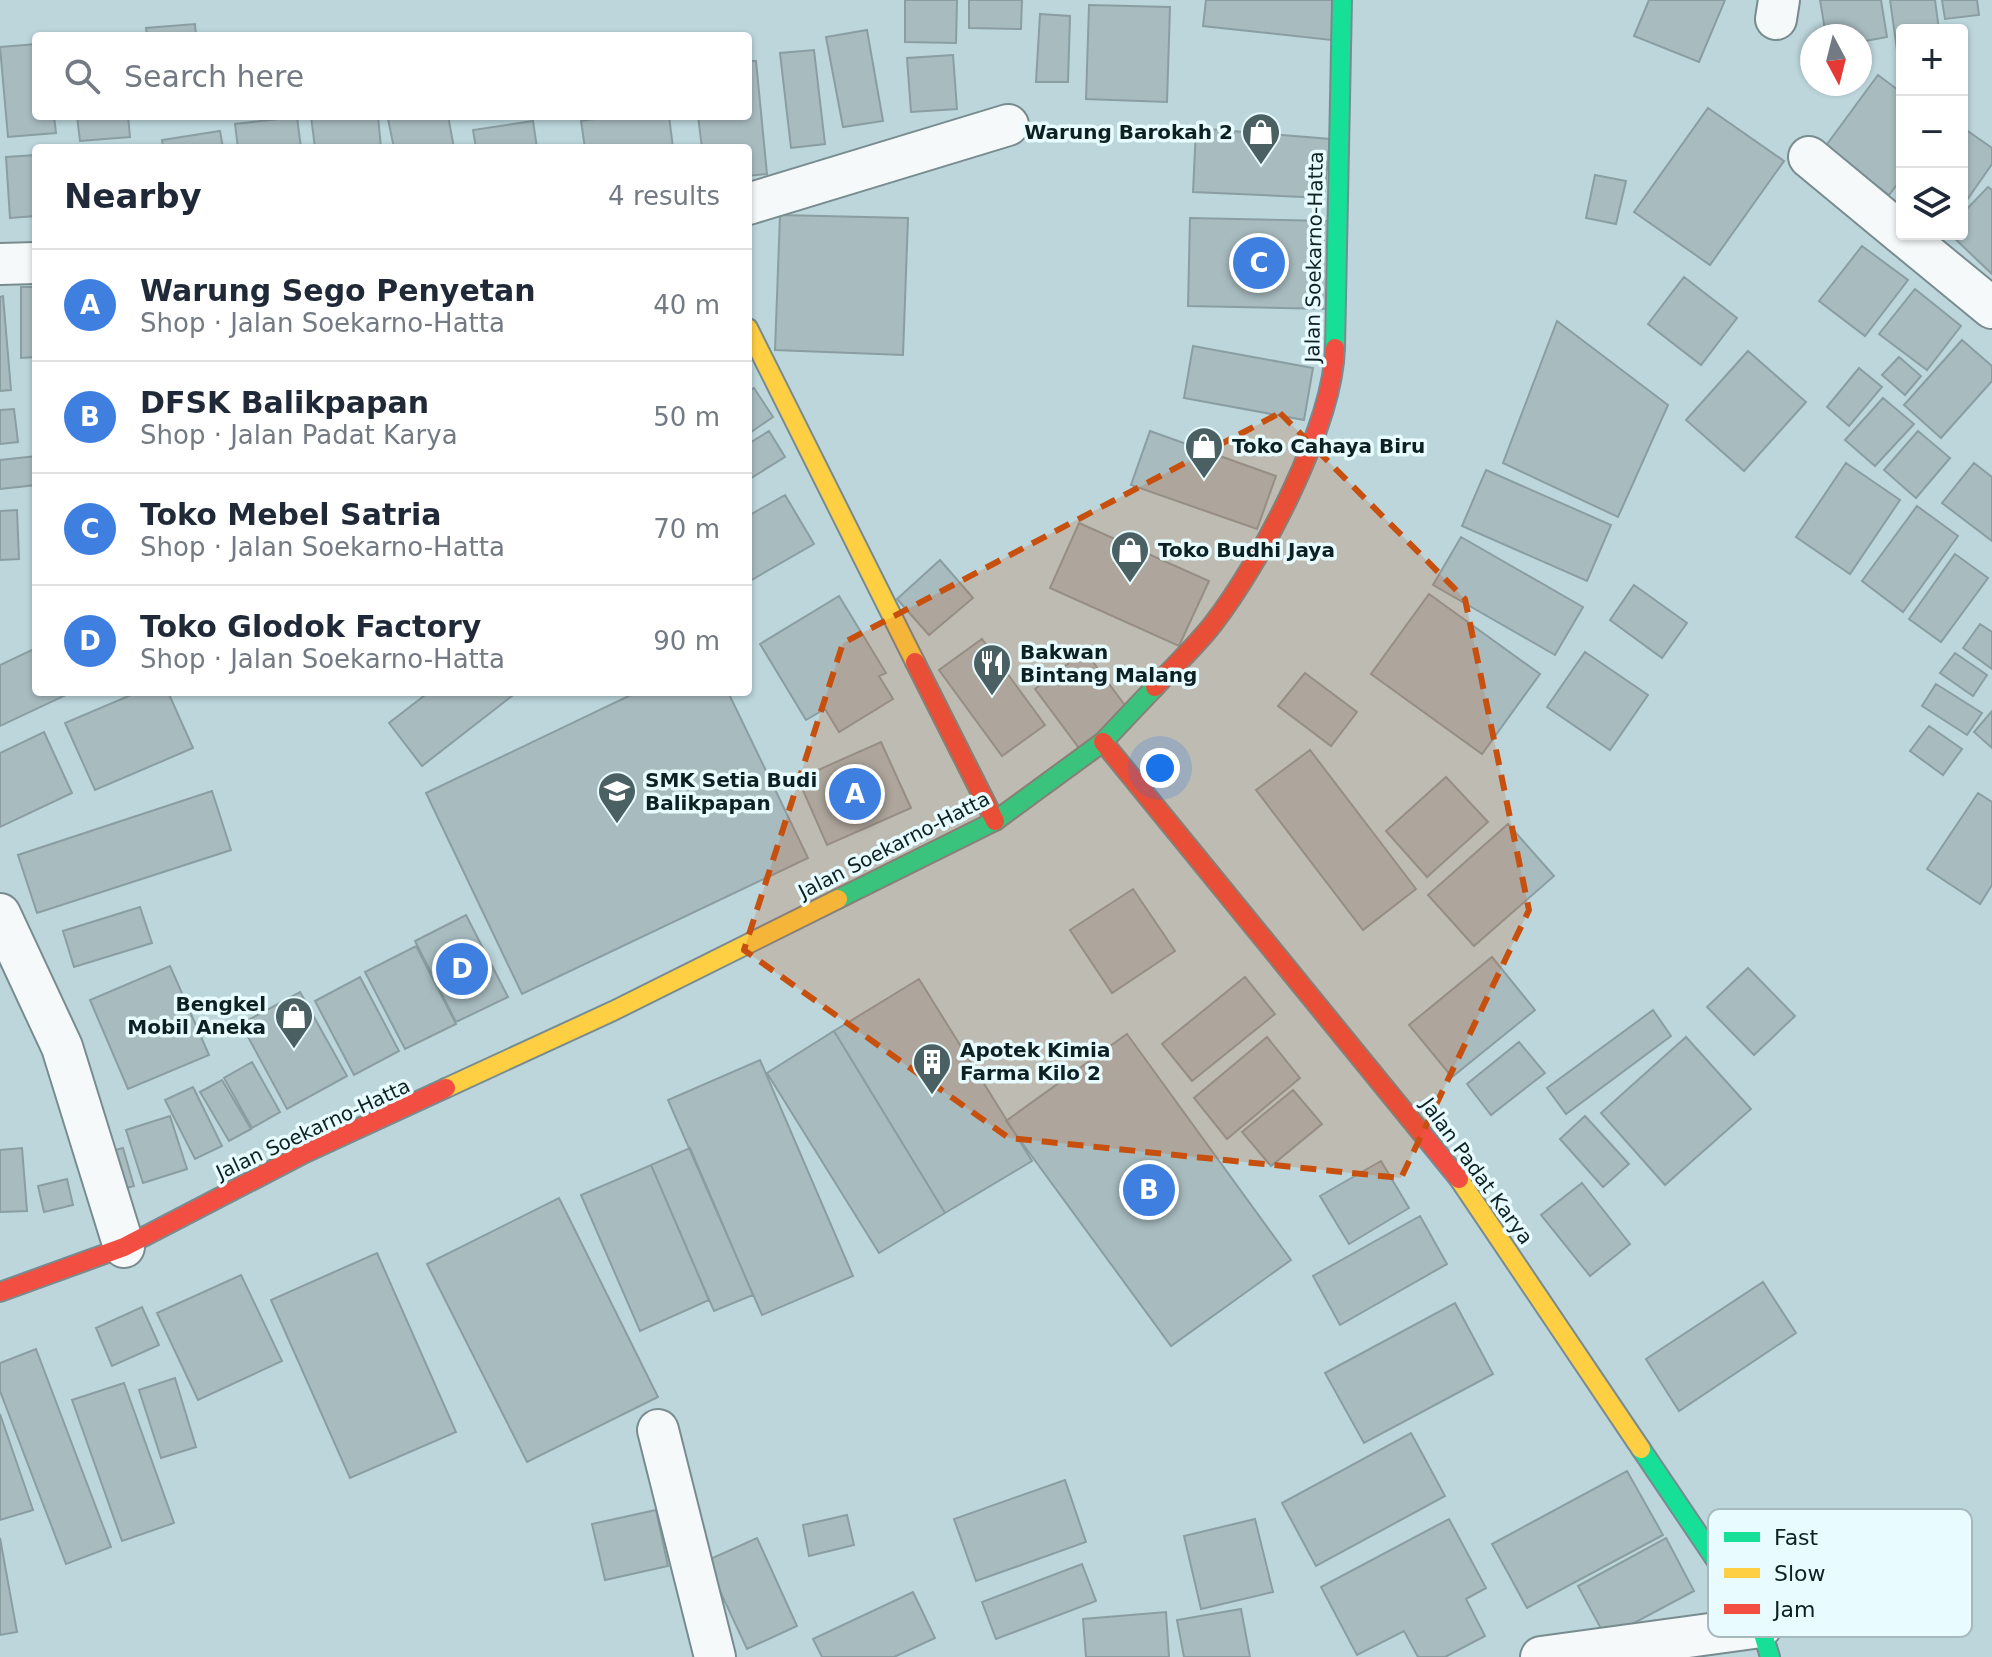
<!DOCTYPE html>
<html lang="en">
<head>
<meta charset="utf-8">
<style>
	:root { --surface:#fff; --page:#f2f2f3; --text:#1f2937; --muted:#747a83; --line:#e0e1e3; --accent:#4a6063 }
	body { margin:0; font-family:"DejaVu Sans",sans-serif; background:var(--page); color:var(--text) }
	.controls { position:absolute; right:24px; top:24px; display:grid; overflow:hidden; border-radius:8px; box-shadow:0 2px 6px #0004 }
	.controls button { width:72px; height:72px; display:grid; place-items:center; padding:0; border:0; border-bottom:2px solid var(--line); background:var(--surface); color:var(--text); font:40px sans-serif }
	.compass { position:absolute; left:1800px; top:24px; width:72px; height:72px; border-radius:50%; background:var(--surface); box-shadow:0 2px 6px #0004; rotate:173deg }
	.you { position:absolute; left:1160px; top:768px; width:28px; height:28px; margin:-20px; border:6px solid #fff; border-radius:50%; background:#1a73e8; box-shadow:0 0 0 12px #1a73e833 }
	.badge { display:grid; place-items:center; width:52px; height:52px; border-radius:50%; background:var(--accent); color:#fff; font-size:26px; font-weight:700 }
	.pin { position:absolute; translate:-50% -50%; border:4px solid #fff; box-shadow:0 2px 8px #0006 }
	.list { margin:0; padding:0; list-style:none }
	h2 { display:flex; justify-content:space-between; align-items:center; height:104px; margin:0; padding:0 32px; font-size:34px }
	h2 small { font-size:26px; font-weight:400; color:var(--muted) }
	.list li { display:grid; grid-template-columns:52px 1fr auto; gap:24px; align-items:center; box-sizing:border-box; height:112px; padding:0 32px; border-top:2px solid var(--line) }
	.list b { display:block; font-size:30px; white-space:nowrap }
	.list p { margin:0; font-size:26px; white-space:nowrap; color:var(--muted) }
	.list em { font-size:26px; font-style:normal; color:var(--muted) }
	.icon { flex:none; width:44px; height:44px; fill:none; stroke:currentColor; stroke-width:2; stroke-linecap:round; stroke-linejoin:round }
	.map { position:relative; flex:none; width:1992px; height:1657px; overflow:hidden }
	.search { position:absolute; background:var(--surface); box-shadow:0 2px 6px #0004; left:32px; top:32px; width:720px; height:88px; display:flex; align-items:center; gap:20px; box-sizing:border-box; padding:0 28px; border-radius:8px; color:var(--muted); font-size:30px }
	.panel { position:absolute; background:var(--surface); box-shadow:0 2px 6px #0004; left:32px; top:144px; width:720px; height:552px; border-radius:8px }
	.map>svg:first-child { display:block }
</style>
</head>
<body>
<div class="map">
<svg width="1992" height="1657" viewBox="0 0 1992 1657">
	<rect width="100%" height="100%" fill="#bcd6db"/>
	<path fill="#a8bcc0" stroke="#8a9ea2" stroke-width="2" d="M905 0H957L956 43 905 42Z
		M969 0H1022L1021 29 969 28Z
		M1206 0H1336L1331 40 1203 26Z
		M1649 0H1725L1699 62 1634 36Z
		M1820 0H1881L1887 37 1860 42V36H1826Z
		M1890 0H1935L1939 30H1902V56L1898 57Z
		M1942 0H1977L1979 15 1945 19Z
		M1089 5 1170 7 1167 102 1086 99Z
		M1040 14 1070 16 1068 82H1036Z
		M195 24 196 36H147L146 28Z
		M867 30 883 121 843 127 826 37Z
		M36 44V116H54L56 133 8 137 0 47Z
		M814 50 825 144 791 148 780 53Z
		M953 55 957 109 911 112 907 58Z
		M748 61H756L767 174 748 176V148H702L698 116H748Z
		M1878 75 1902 93V178L1889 195 1825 147Z
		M1708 108 1784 161 1710 265 1634 212Z
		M77 116H128L130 137 80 141Z
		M311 116H378L381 148H315Z
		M403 116H448L454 148H394L388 119Z
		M615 116H669L673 148H585L581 121Z
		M297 117 301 148H238L235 124Z
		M533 121 537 148H476L473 130Z
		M1962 127 1992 148V164L1962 207Z
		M1196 128 1330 139 1324 198 1193 192Z
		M220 131 223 148H163L162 140Z
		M36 155V216L10 218 6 157Z
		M1595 175 1626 181 1616 224 1586 218Z
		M1988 187 1992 190V274L1950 234H1962V214Z
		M780 215 908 218 903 355 775 350Z
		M1190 218 1331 221 1329 309 1188 306Z
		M1862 246 1908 280 1865 336 1819 301Z
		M1684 277 1737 318 1701 365 1648 324Z
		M21 287H36V357L21 358Z
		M1915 289 1961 326 1927 370 1879 334Z
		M3 296 11 390 0 391V297Z
		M1557 321 1668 405 1618 517 1503 463Z
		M1962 340 1992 366V381L1941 438 1904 405Z
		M1193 346 1313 368 1304 420 1184 398Z
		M1748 351 1806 402 1744 471 1686 420Z
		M1899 357 1921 376 1905 395 1882 375Z
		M1859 368 1882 387 1849 426 1827 407Z
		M754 388 773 417 748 434V391Z
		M1883 398 1914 424 1875 466 1845 440Z
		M14 409 18 442 0 444V410Z
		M769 431 785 457 748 480V444Z
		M1150 431 1276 476 1257 529 1131 485Z
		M1918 431 1950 458 1916 498 1884 470Z
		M36 456V485L0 489V460Z
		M1846 463 1900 500 1850 574 1796 537Z
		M1974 463 1992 477V541L1942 503Z
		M1486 470 1611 525 1587 581 1462 526Z
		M785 495 814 544 748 582V516Z
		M1917 506 1958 536 1903 612 1862 581Z
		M17 510 19 559 0 560V511Z
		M1079 523 1209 581 1179 646 1050 588Z
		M1461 537 1583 607 1555 655 1433 585Z
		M1955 554 1988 578 1941 642 1909 619Z
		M940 560 973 598 929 635 897 599Z
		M1634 585 1687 623 1662 658 1610 620Z
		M1429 594 1540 674 1482 754 1371 674Z
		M839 596 886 673 879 676 893 699 839 732 825 709 806 720 760 644Z
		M1980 624 1992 632V669L1963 648Z
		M982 639 1045 725 1002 756 939 670Z
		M36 648V692L66 695 0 726V665Z
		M1085 651 1129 711 1079 748 1035 689Z
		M1585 652 1648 695 1610 750 1547 707Z
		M1955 653 1987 675 1973 696 1940 673Z
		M1305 673 1357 712 1331 746 1278 706Z
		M1936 684 1982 713 1967 735 1922 706Z
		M138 692H168L193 748 95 790 65 723Z
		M429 692H517L422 766 389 723Z
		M637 692H728L808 858 522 994 426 793Z
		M1992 711V748L1974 732Z
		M1929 726 1962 749 1943 775 1910 751Z
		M44 732 72 793 0 827V753Z
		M881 742 911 808 827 845 798 779Z
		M1310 750 1416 889 1363 930 1256 790Z
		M1446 777 1488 822 1427 877 1386 831Z
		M212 791 231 850 37 913 18 855Z
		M1978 793 1992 802V885L1980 904 1927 869Z
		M1508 824 1554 876 1474 946 1428 895Z
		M1133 889 1175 951 1112 993 1070 930Z
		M140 907 152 943 74 967 63 931Z
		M466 915 508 997 456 1022 415 941Z
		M416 946 456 1024 405 1049 365 972Z
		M1492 957 1535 1010 1452 1077 1409 1025Z
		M170 966 209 1055 128 1089 90 1000Z
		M1748 968 1795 1016 1754 1055 1707 1007Z
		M360 977 399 1051 354 1075 315 1001Z
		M1245 977 1275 1014 1192 1081 1162 1044Z
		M919 979 1032 1161 945 1213 834 1031Z
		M300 992 347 1076 287 1109 241 1024Z
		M1653 1010 1671 1036 1566 1114 1547 1088Z
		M834 1031 945 1213 879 1253 767 1073Z
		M1127 1034 1291 1260 1171 1346 1006 1121Z
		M1267 1037 1300 1078 1227 1139 1194 1098Z
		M1686 1037 1751 1109 1665 1185 1601 1113Z
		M1519 1042 1545 1073 1491 1115 1467 1084Z
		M760 1060 853 1276 762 1315 668 1100Z
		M252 1062 280 1112 252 1128 224 1078Z
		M222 1080 251 1129 229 1141 200 1092Z
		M193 1087 222 1146 195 1159 165 1100Z
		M1293 1090 1322 1124 1271 1166 1242 1132Z
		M170 1116 187 1169 143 1183 126 1130Z
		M1585 1116 1629 1164 1603 1187 1560 1139Z
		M22 1148 27 1211 0 1212V1150Z
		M123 1148 134 1186 111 1192 100 1154Z
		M690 1148 753 1295 714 1311 651 1165Z
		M1381 1161 1409 1208 1349 1244 1320 1196Z
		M651 1165 709 1300 640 1331 581 1195Z
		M67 1179 73 1205 44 1212 38 1186Z
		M1582 1183 1630 1244 1590 1276 1541 1215Z
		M559 1198 658 1397 527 1462 427 1264Z
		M1420 1216 1447 1264 1340 1325 1313 1276Z
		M377 1253 456 1432 350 1478 271 1300Z
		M241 1275 282 1361 198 1400 157 1313Z
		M1763 1282 1796 1333 1679 1411 1646 1359Z
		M1455 1303 1493 1374 1364 1443 1325 1373Z
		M142 1307 159 1345 112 1366 96 1328Z
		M36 1349 111 1547 66 1564 0 1391V1363Z
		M175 1378 196 1447 161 1458 139 1390Z
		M124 1383 174 1523 122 1541 72 1400Z
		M0 1414 33 1510 0 1520Z
		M1411 1433 1445 1496 1316 1566 1282 1503Z
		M1627 1471 1663 1535 1527 1608 1492 1544Z
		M1065 1480 1086 1542 976 1581 954 1519Z
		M656 1510 668 1566 605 1580 592 1524Z
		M847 1515 854 1545 809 1556 803 1525Z
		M1255 1519 1273 1592 1201 1609 1184 1536Z
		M1449 1519 1486 1588 1466 1599 1485 1636 1445 1657H1418L1404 1631 1357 1655 1321 1587Z
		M0 1538 17 1632 0 1635Z
		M757 1538 797 1626 747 1649 706 1561Z
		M1666 1538 1694 1591 1606 1638 1578 1586Z
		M1082 1564 1096 1601 996 1639 982 1602Z
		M913 1592 935 1638 894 1657H822L813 1639Z
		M1241 1609 1250 1657H1184L1177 1620Z
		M1166 1612 1169 1657H1086L1083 1619Z"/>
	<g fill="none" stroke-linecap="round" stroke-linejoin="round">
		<g stroke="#788c90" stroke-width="44">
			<path id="street" d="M1776 19 1779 0
				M1809 157 1902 234
				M748 204 1008 125
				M1902 234 1992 308
				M0 264 36 263
				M0 914 62 1047 124 1247
				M658 1430 715 1657
				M1541 1657 1761 1627"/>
		</g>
		<g stroke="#788c90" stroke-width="22">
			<path id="fast" d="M1335 348 1342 0
				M838 899 995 821 1103 742 1155 687
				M1641 1449 1761 1627 1770 1657"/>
		</g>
		<g stroke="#788c90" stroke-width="22">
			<path id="slow" d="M748 328 915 662
				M446 1088 613 1011 838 899
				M1459 1179 1641 1449"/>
		</g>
		<g stroke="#788c90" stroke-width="22">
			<path id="jam" d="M915 662 995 821
				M1155 687C1174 666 1196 646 1213 624 1261 562 1333 426 1335 348
				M1103 742 1459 1179
				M0 1292 124 1247 305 1153 446 1088"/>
		</g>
		<use href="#street" stroke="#f5f9fa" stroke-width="40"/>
		<use href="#fast" stroke="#16e098" stroke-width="18"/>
		<use href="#slow" stroke="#ffcf43" stroke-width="18"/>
		<use href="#jam" stroke="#f24e42" stroke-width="18"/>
	</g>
	<path fill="#c7500f" fill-opacity="0.2" stroke="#c7500f" stroke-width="6" stroke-dasharray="16 10" stroke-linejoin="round" d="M1280 413 1465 599 1529 910 1401 1178 1009 1138 744 950 843 643Z"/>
	<defs>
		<g id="shop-pin" transform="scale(2)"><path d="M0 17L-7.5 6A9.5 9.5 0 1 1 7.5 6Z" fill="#4a6063" stroke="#e8fbfe"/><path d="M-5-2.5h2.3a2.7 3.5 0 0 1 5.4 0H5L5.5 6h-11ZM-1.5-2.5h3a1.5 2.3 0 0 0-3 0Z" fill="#fff"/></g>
		<g id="restaurant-pin" transform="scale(2)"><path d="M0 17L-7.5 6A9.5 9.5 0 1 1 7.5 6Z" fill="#4a6063" stroke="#e8fbfe"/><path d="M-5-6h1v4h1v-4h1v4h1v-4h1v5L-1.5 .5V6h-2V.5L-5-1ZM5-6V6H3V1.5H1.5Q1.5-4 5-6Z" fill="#fff"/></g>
		<g id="school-pin" transform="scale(2)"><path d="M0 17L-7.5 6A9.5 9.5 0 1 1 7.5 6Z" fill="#4a6063" stroke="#e8fbfe"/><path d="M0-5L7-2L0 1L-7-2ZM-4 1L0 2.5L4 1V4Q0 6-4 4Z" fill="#fff"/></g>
		<g id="building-pin" transform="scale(2)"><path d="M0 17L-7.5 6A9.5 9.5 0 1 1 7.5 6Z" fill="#4a6063" stroke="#e8fbfe"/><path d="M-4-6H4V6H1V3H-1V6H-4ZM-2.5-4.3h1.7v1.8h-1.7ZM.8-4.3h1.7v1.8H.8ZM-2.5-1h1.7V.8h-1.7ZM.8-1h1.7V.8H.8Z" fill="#fff"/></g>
	</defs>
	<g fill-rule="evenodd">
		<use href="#shop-pin" x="1261" y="132"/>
		<use href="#shop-pin" x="1204" y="446"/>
		<use href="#shop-pin" x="1130" y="550"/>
		<use href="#restaurant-pin" x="992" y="663"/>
		<use href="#school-pin" x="617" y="791"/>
		<use href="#shop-pin" x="294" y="1016"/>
		<use href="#building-pin" x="932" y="1062"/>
	</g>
	<g text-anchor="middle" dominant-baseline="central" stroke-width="7" stroke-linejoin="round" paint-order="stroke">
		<g font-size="20" font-weight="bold" fill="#0d2023" stroke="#e8fbfe" text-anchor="start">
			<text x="1233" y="132" text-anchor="end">Warung Barokah 2</text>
			<text x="1232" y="446">Toko Cahaya Biru</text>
			<text x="1158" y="550">Toko Budhi Jaya</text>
			<text x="1020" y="652">Bakwan<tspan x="1020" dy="23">Bintang Malang</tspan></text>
			<text x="645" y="780">SMK Setia Budi<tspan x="645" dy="23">Balikpapan</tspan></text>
			<text x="266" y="1004" text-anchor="end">Bengkel<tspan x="266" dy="23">Mobil Aneka</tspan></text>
			<text x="960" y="1050">Apotek Kimia<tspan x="960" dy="23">Farma Kilo 2</tspan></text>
		</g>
		<g font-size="20" fill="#0d2023" stroke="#e8fbfe">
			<text transform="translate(1314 257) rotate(-89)">Jalan Soekarno-Hatta</text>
			<text transform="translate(894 845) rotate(-27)">Jalan Soekarno-Hatta</text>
			<text transform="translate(313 1129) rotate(-25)">Jalan Soekarno-Hatta</text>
			<text transform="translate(1477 1171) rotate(54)">Jalan Padat Karya</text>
		</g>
	</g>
	<rect x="1708" y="1509" width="264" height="128" rx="12" fill="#e8fbfe" stroke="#a6b9bc" stroke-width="2"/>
	<rect x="1724" y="1532" width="36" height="10" fill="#16e098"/>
	<rect x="1724" y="1568" width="36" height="10" fill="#ffcf43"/>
	<rect x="1724" y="1604" width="36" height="10" fill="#f24e42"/>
	<g font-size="22" fill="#0d2023">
		<text x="1774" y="1545">Fast</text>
		<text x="1774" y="1581">Slow</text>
		<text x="1774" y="1617">Jam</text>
	</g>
</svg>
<div class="controls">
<button>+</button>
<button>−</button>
<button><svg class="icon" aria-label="layers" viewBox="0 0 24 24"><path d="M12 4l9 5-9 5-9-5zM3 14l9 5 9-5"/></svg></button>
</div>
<svg class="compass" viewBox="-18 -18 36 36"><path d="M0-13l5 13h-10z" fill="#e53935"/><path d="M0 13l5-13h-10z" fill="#747a83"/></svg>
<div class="you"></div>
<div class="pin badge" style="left:855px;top:794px;background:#3f7fe0">A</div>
<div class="pin badge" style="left:1149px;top:1190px;background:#3f7fe0">B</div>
<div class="pin badge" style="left:1259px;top:263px;background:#3f7fe0">C</div>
<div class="pin badge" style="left:462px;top:969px;background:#3f7fe0">D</div>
<div class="search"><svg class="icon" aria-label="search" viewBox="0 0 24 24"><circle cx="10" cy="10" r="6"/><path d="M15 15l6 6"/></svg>Search here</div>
<section class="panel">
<h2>Nearby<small>4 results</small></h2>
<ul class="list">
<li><span class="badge" style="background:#3f7fe0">A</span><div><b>Warung Sego Penyetan</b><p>Shop · Jalan Soekarno-Hatta</p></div><em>40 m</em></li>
<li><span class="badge" style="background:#3f7fe0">B</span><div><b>DFSK Balikpapan</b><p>Shop · Jalan Padat Karya</p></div><em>50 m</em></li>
<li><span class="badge" style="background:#3f7fe0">C</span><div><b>Toko Mebel Satria</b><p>Shop · Jalan Soekarno-Hatta</p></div><em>70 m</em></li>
<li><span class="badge" style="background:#3f7fe0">D</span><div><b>Toko Glodok Factory</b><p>Shop · Jalan Soekarno-Hatta</p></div><em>90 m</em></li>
</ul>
</section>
</div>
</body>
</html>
